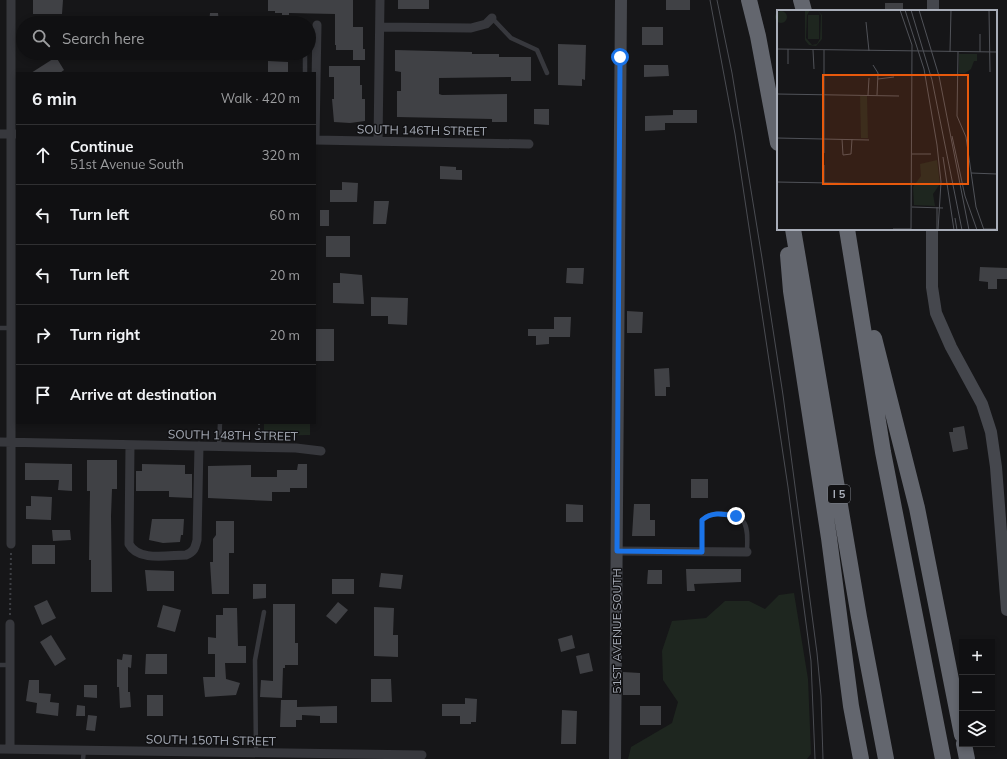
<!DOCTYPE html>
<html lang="en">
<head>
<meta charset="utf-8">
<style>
	:root { --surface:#101012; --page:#1e1e20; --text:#f1f3f6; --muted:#9c9d9f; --line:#303032 }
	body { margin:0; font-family:Mulish,sans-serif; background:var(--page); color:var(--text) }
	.controls { position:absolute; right:12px; bottom:12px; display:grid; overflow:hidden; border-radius:0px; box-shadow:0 2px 6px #0003 }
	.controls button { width:36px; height:36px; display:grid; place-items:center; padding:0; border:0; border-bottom:1px solid var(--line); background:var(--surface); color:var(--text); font:20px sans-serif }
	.stop { position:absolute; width:12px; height:12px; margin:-9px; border:3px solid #1a73e8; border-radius:50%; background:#fff }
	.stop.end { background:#1a73e8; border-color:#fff; box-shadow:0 1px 4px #0008 }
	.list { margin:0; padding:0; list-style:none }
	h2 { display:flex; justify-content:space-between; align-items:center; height:52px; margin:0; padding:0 16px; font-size:17px }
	h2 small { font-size:13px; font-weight:400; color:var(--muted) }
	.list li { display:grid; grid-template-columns:26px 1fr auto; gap:12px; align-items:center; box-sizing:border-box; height:60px; padding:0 16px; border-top:1px solid var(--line) }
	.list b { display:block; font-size:15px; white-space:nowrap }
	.list p { margin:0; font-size:13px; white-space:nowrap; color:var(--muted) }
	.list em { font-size:13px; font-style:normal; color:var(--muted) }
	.icon { flex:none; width:22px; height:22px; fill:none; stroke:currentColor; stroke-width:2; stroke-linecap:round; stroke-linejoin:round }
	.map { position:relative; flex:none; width:1007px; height:759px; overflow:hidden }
	.search { position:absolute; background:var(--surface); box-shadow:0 2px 6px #0003; left:16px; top:16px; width:300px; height:44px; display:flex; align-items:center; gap:10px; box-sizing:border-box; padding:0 14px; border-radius:22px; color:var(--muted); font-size:15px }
	.panel { position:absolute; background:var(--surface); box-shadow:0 2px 6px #0003; left:16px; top:72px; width:300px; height:352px; border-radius:0px }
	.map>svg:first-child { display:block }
</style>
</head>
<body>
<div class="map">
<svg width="1007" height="759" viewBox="0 0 1007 759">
	<rect width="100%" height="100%" fill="#161618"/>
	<path fill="#1e261f" d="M264 423H310V435L264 436Z
		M794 593 808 679 811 754 807 759H628L631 747 672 723 678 702 663 680 662 651 672 621 706 618 725 601H749L765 609 779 595Z"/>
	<path fill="#404145" d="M33 0H63L62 14H33Z
		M268 0H353V27H363V49H365V60H353V50H336V45H335V14L289 13V15H282V13H275V11H268Z
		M398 0H429V9H398Z
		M666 0H690V10H666Z
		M885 3H903V11H885Z
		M210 13H218L219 23H209Z
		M642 27H663V45H642Z
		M558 44 586 45 585 80 582 79V86L558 85Z
		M395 50 472 52V54H499V57H531V81H511V77L439 78V94L442 95 507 94V122H492V119L397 117V91H401V72L395 71Z
		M56 57 64 70 60 73H31Z
		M268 61 288 62V73H268Z
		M644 65H668L669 76 644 77Z
		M329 66H360V85H362V99H365V121L350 123 334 122 332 99H334V77H329Z
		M534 109H549V125L534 124Z
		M673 110H697V123H665V130L645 131V116L673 115Z
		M440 166 456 167V170H462V180L440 179Z
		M342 182 358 183 357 202H330V190H342Z
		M374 201H389L386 224H373Z
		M320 210H329V226H320Z
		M326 236H350V257H326Z
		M980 267 1007 268V279H997V289H988V282L979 281Z
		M567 268H584L583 284 566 283Z
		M340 273 362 275 364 304 333 303V283H340Z
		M371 297 408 298 407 325 388 324V316H371Z
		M627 311 643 312 642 333H627Z
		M554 317H571L570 337H549V344L536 345V336H528V329H554Z
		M315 329H334V361H315Z
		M669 368 670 387H666V396H655L654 369Z
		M964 426 968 449 953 452 949 432H953V428Z
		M87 460H117V489H112L111 516 112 592H91V560H89L90 491H87Z
		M25 463 72 464V491L58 490 59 480H25Z
		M142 464 185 465V474H192V498L169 497V491H136V471H142Z
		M298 464H307V488H290V492H272V501L208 498V466L251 465V477H277V470H297Z
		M691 479H708V498H691Z
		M31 496 52 497 51 520 26 519V506H31Z
		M566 504 583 505V522H566Z
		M634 504H650V520H655V536H632Z
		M152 519H184L183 535H181L180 542 163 543 149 540Z
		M216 521H234V553H229V594H212L210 562H213V539L216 535Z
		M52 530H70L71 540 53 541Z
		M32 545H55V564H32Z
		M686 569H741V582L694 584 695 591H687Z
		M145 570 174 571V591H147Z
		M648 570H662V584H647Z
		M381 573 403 575 401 589 379 587Z
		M332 579H354V594H332Z
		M253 584H266V598L253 599Z
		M47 600 56 618 42 625 34 606Z
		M338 602 348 610 336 624 326 616Z
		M273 604H295V643H298V665H285V668H283L282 698 260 697 261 680 273 681Z
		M163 605 181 610 175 632 157 627Z
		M374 607 394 608 393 635H398V657L374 656Z
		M223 608H237L238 646H246V663H225L226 679 240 683 236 695 205 697 203 677H215V654H208V637L216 638V615H223Z
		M51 635 66 659 55 666 40 642Z
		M572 635 575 648 561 652 558 639Z
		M589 653 593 671 580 674 576 656Z
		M123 654 132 655 131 668 128 667V692H130L131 707 120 708 119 687H117V659L122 660Z
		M146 654H167V674H145Z
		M623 672 640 673V695H623Z
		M371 679H391L392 702H371Z
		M29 680H39V693L51 694 50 702 59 703 58 716 36 713 37 703 26 701Z
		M84 685H97V698L84 697Z
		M147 695H163V716H147Z
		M465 698 477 699 476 722H471V724H460V716H442V704H465Z
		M281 700H297V707L337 706V723H320V716L302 715V720H296V727H280Z
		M77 705 85 706V716H76Z
		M640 706H661V725H640Z
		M562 710 577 711 576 744H561Z
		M88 715 97 716 95 731 86 730Z"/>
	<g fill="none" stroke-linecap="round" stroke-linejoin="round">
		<path stroke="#3d3f44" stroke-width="2" stroke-dasharray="2 3" stroke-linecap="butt" d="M259 423V438
			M10 615 11 553"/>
		<path stroke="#37383d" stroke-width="4.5" d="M492 18 511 38 537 50 547 73
			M305 53V73
			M0 328H11
			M219 446 220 423
			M702 552V520C711 511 734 511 743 521 749 528 747 543 747 552
			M0 665H10
			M256 753 255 660 264 612
			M83 759 84 750"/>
		<path stroke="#37383d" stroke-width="9" d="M381 27 471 28 486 24 492 18
			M0 134H17
			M315 138 317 25
			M315 140 529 144
			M378 141 380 0
			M0 442 296 448 321 451
			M130 445 129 544C138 562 169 555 186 555 194 552 195 548 197 540L199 446
			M11 544V0
			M617 551 747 552
			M0 749 422 755
			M10 749V624"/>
		<path stroke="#45474d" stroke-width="12" d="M933 11V0
			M932 229V287L936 313 951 347 982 404 991 432 996 467 1007 610
			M615 759 621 0"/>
		<path stroke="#63666e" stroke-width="16" d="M749 0 758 36 778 143
			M801 0 804 11
			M793 229 859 617 886 759
			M847 229 883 452 943 759
			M788 255 791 291 829 538 851 706 861 759
			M874 338 917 508 962 735
			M964 744 967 759"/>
		<path stroke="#4a4c52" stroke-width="1" d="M710 0 735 134 788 487 811 661 815 759
			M717 0 732 73 762 258 783 395 817 653 821 696 823 759"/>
	</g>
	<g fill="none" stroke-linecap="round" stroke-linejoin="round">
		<path stroke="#1a73e8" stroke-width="5" d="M620 57 617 551 702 552V520C712 511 724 514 736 516"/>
	</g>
	<g text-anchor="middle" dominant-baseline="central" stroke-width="3" stroke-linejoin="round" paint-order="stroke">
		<rect fill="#111113" stroke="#7b7e86" stroke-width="1" x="828" y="485" width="22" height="18" rx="3"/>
		<g font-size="11" font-weight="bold" fill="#a8adb8">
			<text x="839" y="494">I 5</text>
		</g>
		<g font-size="12" fill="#a8adb8" stroke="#111113">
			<text transform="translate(422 130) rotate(1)">SOUTH 146TH STREET</text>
			<text transform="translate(233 435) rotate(1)">SOUTH 148TH STREET</text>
			<text transform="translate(616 631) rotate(-90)">51ST AVENUE SOUTH</text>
			<text transform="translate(211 740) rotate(1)">SOUTH 150TH STREET</text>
		</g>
	</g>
	<g transform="translate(777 10)">
		<rect width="220" height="220" fill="#161618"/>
		<path d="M28 0H33L30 5 29 28 35 35 40 34 43 29 44 5 40 0 45 5V29L39 36 32 35 28 30ZM-2 7a6 6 0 1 1 12 0a6 6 0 1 1-12 0ZM31 5H42V29H31ZM182 44H200V51H197L194 59 188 63H182ZM83 86H90L91 128H84ZM160 150 163 174 156 184 158 196 137 195 136 177 144 166 143 154Z" fill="#1e261f"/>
		<path fill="none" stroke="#505258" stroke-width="1" d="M123 0 135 35 134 220M128 0 147 59 160 135 164 172 161 220M134 0 155 70 185 220M142 0 162 66 192 220M212 0 213 62M89 12 92 41M203 24V42M0 39 220 42M36 40 37 59M173 42 174 0M181 42 180 106 189 127 199 197 207 220M11 54V39M96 55 101 63 100 85M101 69 117 67M0 84 122 86M91 85 92 68M175 126 188 186 200 220M0 128 92 130M65 129 66 145 74 144 75 129M47 143V40M135 144H154M166 147 177 220M194 163 220 164M0 172 107 174M47 173V155M135 197 166 198M178 208 180 220M116 219H134M207 219H220M160 220V197"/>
		<path fill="#e8590c" fill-opacity="0.15" stroke="#e8590c" stroke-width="2" d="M46 65H191V174H46Z"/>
		<rect width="220" height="220" fill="none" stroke="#a8adb8" stroke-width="2"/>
	</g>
</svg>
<div class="controls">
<button>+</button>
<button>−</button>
<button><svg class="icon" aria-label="layers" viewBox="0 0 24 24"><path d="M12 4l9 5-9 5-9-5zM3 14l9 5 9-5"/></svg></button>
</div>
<div class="stop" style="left:620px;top:57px"></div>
<div class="stop end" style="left:736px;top:516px"></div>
<div class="search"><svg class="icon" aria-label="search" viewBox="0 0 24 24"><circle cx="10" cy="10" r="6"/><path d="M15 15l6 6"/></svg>Search here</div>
<section class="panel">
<h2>6 min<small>Walk · 420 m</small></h2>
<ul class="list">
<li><svg class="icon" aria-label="ahead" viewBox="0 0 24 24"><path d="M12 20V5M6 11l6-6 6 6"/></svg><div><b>Continue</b><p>51st Avenue South</p></div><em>320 m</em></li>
<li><svg class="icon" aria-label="left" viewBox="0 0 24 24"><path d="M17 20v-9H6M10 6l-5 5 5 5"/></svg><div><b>Turn left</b></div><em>60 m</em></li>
<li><svg class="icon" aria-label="left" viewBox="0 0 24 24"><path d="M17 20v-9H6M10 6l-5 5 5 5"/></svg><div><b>Turn left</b></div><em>20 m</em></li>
<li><svg class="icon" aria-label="right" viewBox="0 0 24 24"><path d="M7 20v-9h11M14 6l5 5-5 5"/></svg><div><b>Turn right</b></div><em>20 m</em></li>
<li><svg class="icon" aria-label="arrive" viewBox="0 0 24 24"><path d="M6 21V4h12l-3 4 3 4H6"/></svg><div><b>Arrive at destination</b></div></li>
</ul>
</section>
</div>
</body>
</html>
